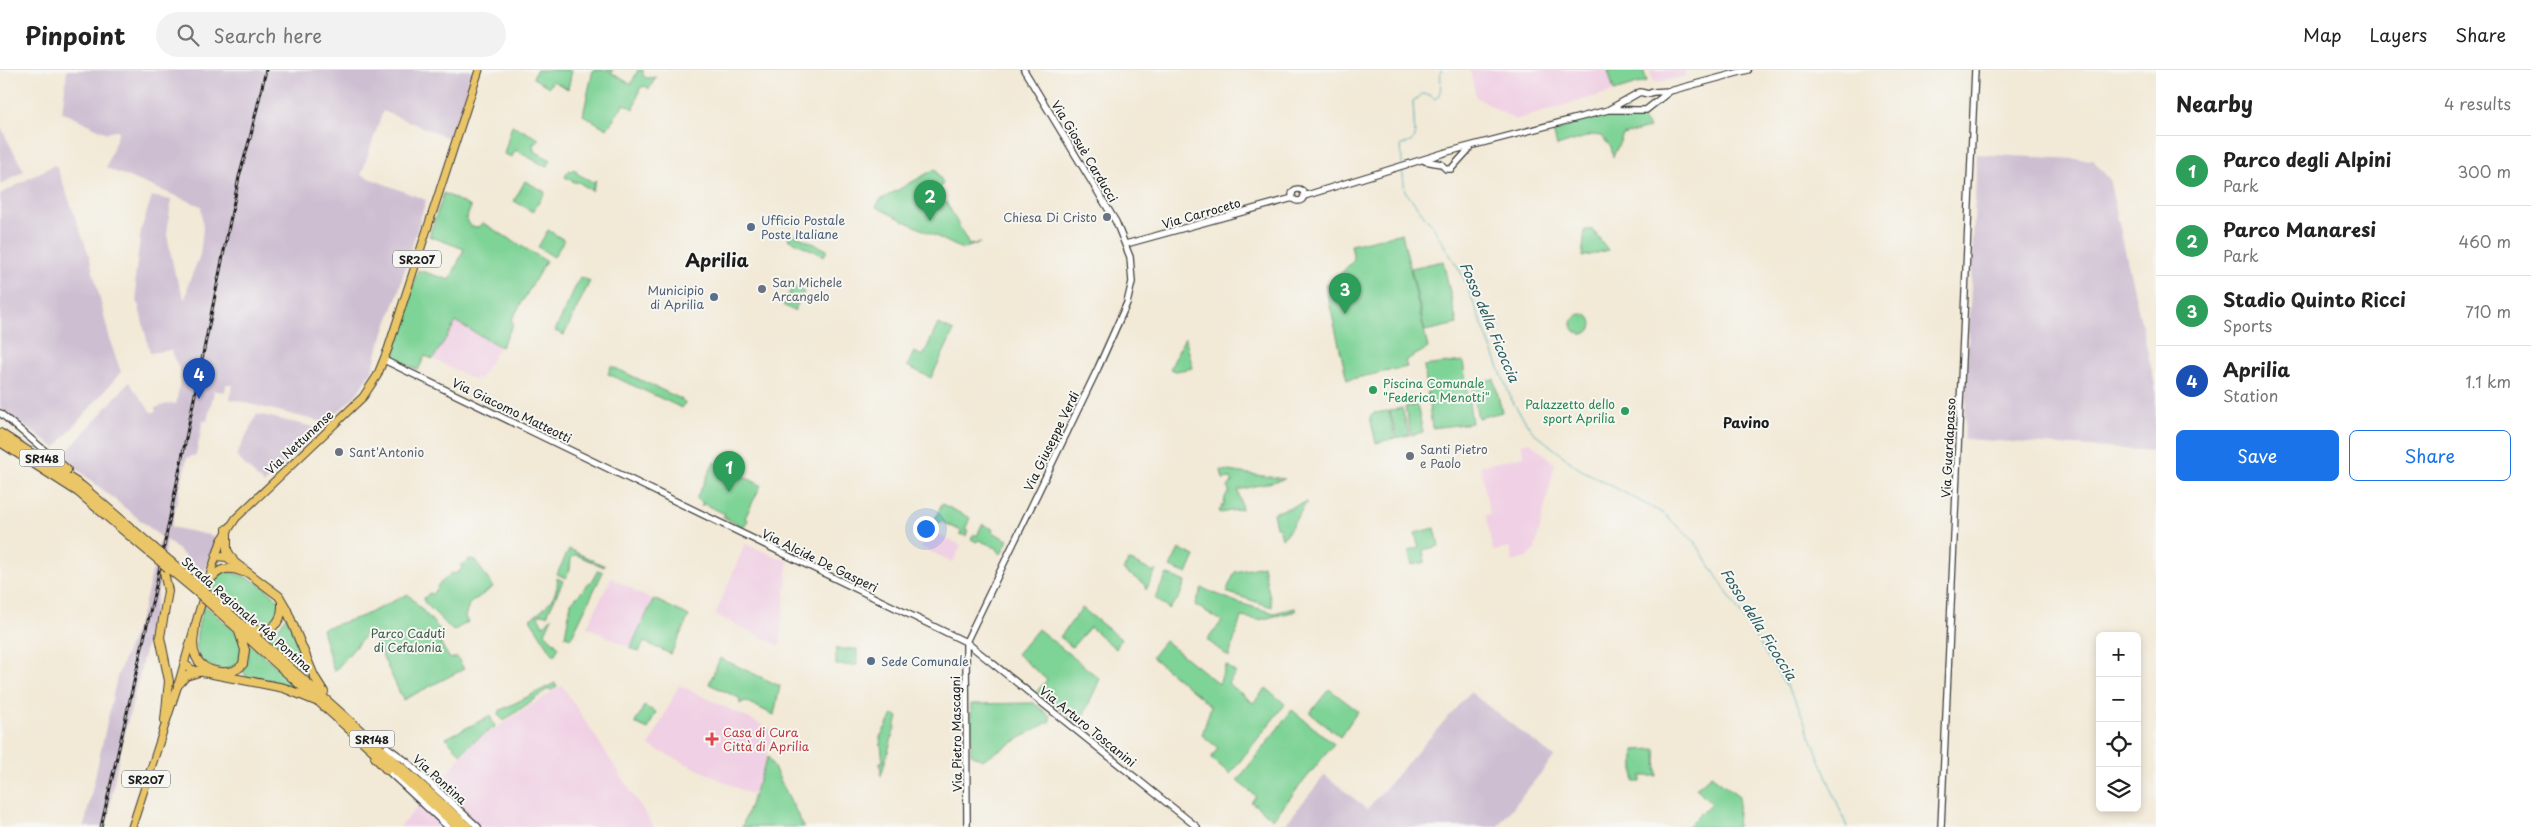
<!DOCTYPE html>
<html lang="en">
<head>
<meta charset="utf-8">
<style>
	:root { --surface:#fff; --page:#f2f2f2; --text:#222; --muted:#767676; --line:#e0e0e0; --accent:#1a73e8 }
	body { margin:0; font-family:"Playpen Sans",sans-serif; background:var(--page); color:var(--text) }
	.controls { position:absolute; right:15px; bottom:15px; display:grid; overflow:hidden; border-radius:8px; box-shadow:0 2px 8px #0003 }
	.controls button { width:45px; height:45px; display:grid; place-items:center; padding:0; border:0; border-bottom:1px solid var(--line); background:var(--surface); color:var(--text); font:25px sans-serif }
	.you { position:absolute; left:925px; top:458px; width:18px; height:18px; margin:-12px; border:4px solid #fff; border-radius:50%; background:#1a73e8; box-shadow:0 0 0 8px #1a73e833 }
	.badge { display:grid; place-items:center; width:32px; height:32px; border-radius:50%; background:var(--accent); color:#fff; font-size:16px; font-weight:700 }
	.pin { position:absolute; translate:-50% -41px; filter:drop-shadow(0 1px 2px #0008) }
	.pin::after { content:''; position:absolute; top:26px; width:18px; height:15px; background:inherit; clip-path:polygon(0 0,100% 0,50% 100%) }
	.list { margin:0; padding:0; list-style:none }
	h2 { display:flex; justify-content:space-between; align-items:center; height:65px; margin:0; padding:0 20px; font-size:21px }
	h2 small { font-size:16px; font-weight:400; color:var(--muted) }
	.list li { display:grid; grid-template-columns:32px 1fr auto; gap:15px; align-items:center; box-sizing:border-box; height:70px; padding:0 20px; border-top:1px solid var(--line) }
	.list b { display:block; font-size:19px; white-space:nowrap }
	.list p { margin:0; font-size:16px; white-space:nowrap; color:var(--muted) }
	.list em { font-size:16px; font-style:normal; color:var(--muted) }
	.actions { display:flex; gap:10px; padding:15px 20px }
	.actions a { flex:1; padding:11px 0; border:1px solid var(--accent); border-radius:8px; text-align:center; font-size:18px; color:var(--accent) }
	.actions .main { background:var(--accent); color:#fff }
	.icon { flex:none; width:28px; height:28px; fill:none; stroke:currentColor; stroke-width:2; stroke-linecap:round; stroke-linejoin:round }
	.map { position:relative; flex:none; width:2156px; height:757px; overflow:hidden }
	header { display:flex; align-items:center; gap:30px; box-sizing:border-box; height:70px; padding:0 25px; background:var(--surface); border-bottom:1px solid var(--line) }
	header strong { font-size:24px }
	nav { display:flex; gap:28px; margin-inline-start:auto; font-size:18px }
	.search { width:350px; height:45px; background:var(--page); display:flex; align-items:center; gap:12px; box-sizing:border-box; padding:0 18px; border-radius:28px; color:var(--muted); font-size:19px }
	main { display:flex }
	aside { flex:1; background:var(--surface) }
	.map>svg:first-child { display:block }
</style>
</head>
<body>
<header>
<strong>Pinpoint</strong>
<div class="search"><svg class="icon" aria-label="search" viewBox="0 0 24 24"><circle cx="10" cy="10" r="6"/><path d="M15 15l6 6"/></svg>Search here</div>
<nav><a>Map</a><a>Layers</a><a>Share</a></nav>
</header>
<main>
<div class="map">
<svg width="2156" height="757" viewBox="0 0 2156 757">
	<rect width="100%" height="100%" fill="#f6f6f2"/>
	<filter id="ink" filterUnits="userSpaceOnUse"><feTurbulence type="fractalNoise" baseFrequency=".02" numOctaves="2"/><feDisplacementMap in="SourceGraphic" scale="10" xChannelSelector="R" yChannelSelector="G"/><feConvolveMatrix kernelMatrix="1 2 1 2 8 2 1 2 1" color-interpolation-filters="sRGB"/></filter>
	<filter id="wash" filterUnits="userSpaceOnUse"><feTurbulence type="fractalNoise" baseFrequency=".0096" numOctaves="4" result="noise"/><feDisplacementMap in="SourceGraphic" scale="20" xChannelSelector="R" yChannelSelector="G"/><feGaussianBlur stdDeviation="1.12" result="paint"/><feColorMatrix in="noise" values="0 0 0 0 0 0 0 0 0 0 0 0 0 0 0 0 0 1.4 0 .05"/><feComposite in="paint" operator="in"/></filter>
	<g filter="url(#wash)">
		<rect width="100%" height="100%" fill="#f2e9d6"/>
		<path fill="#f0d0e4" d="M1470 0H1608L1614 21 1515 50 1476 27Z
			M1650 0H1684L1686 6 1657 13 1652 10Z
			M456 252 501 277H499L480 309 477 307 475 310 433 289Z
			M1530 372 1555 394 1535 479 1528 487 1513 492 1510 478 1493 481 1486 445 1490 444 1480 396 1524 386 1521 374Z
			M929 460 961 475 953 492 921 477Z
			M745 474 788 491 780 576 715 545Z
			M611 508 635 520 634 522 654 529 630 578 587 557Z
			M562 615 654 757H400L473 673Z
			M679 615 773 660 761 706 752 725 649 676Z"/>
		<path fill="#cebed1" d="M67 0H475L451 69 383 41 361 105 426 130 397 226 377 282 372 301 356 325 326 353 230 329 233 315 226 314 225 322 212 320 214 322 207 351H203L196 385 187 388 171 457 213 466 216 470 204 503 167 470 153 548 117 696 106 757H84L117 607 143 540 161 467 67 391 65 384 129 312 151 342H156L155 338 170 333 176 334 181 304 171 280 150 283 137 229 135 208 141 160 152 126 171 130 167 165 175 204 185 230 189 212 200 185 203 158 201 136 106 98 119 60 107 63 62 42Z
			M0 56 24 101 0 115Z
			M1977 84 2093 90 2109 109 2156 319V381L1964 369Z
			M54 95 57 97 89 185 111 274 121 302 55 378 0 338V124Z
			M257 344 314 357 303 376 264 414 236 386Z
			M1470 622 1554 687 1497 757H1283L1325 705 1367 739Z"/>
		<path fill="#7ed396" stroke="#4d7859" d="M536 0H572L568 19 553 11 549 17 533 8Z
			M593 0H613L611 3 631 14 638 0H643V6L647 8 656 7 649 19 645 16 640 18 634 39 624 34 607 59 583 45Z
			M1608 0H1643L1647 11 1614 21Z
			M1614 43C1628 44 1642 43 1649 58L1623 65 1613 87 1611 77 1601 66 1592 65 1557 76 1553 61 1568 57 1570 53Z
			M512 55 539 69 537 73H533L534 81 551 90 547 97 515 80 512 87 504 84Z
			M573 99 577 101 576 103 593 112 596 110 592 121 577 111 576 113 565 107 569 100 572 101Z
			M935 99 943 113 937 124 940 129 947 133 969 175 980 173 962 179 876 137 880 130Z
			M525 111 545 122 533 142 514 131Z
			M444 123 471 137 466 149 471 156 478 157 483 153 546 191 511 251 514 253 501 277 456 252 433 289 425 286 418 300 394 288 391 282 418 200 450 210 464 179 429 166Z
			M548 160 564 170 554 187 538 177Z
			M1585 160H1593L1608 180 1582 187Z
			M791 163 827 180 824 186 788 169Z
			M1402 163 1428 278 1405 291 1407 297 1347 310 1325 214 1335 212V209L1354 190 1351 175Z
			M1443 191 1457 254 1425 261 1411 198Z
			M580 207 590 211 564 265 555 261Z
			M793 216 804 222 794 241 783 235Z
			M1572 254a10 10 0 1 1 20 0a10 10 0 1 1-20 0Z
			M938 254 954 261 931 308 907 296 914 282 923 286Z
			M1185 267 1193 298 1176 301 1170 299Z
			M1463 291 1472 353 1432 358 1424 296Z
			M611 296 681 329 685 333 682 338 608 304Z
			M1494 309 1502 342 1478 348 1471 314Z
			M1417 335 1423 362 1411 365 1405 337Z
			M1402 338 1409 365 1397 368 1390 341Z
			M1389 341 1395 368 1376 373 1370 347 1374 343Z
			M714 392 761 415 745 448 748 450 744 457 723 447 725 444 704 434 701 436 703 432 696 429Z
			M1221 400 1285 409 1238 420 1242 439 1220 443 1219 440 1222 439 1221 436 1224 435 1225 427 1229 422 1228 417 1232 412 1231 408 1223 409Z
			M1307 432 1286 465 1282 468 1279 457H1276L1273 443Z
			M942 434 970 448 965 460 968 461 966 466 960 464 961 461 941 451 939 453 934 451Z
			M982 454 993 459 992 462 1008 470 1001 484 997 481 998 479 979 470 977 472 971 469 974 464 977 466Z
			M1435 458 1439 476 1423 480 1425 492 1412 495 1408 481 1419 478 1415 463Z
			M569 479 605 496 604 497 576 485 571 488 570 499 566 508 557 504Z
			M1179 479 1195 486 1187 504 1170 497Z
			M470 489 475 490 493 517 469 534 465 547 468 552 453 561 424 532V528L429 523 432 524 438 518 437 516 452 503 455 504 462 499 461 496Z
			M1129 490 1151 501 1156 500 1146 520 1144 514 1123 500Z
			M1263 496 1272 537 1226 522 1235 502Z
			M598 500 603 502 571 568 565 566 571 533 593 509Z
			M224 502C247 504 264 515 280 532L278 550C274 552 271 555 267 556 250 560 222 528 211 518L212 511Z
			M1167 504 1185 512 1179 528 1169 539 1155 528Z
			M557 508 563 511 547 545 541 544 538 546 543 556 552 547 545 563 559 577 554 586 530 549C543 541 560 525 557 508Z
			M1202 518 1239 533 1274 543 1295 538 1296 541 1259 550 1241 547 1229 587 1207 570 1222 551 1195 535Z
			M408 524 443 563 438 569 450 589 457 587 464 599 403 630 372 563 368 562 334 602 322 559 363 546Z
			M654 529 689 546 671 584 644 572 639 582 630 578Z
			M204 535 238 564 243 575 241 592C232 599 223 601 212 597 186 586 199 555 204 535Z
			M1082 538 1121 569 1116 579 1090 557 1072 577 1060 567Z
			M286 545 313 610 312 611 255 561C271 562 280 561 286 545Z
			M1038 559 1100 609 1079 655 1037 621 1047 610 1017 584Z
			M1165 571 1219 614 1226 595 1236 603 1228 613 1253 633 1266 618 1285 634 1230 704 1211 688 1218 678 1202 665 1211 636 1152 587Z
			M248 573 305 621 246 607 242 598 248 589Z
			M836 579H857V595H836Z
			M720 588 780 616 774 645 745 631 740 634 739 628 709 614Z
			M555 613 557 616 552 620 548 619 504 651 498 645 499 641Z
			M1329 619 1358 641 1340 667 1310 643Z
			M1034 633 1050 646V651L982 690 971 684V634Z
			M644 636 656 642 648 659 635 653Z
			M1292 640 1334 674 1273 749 1251 732 1256 726 1237 711Z
			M893 644 898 647 881 706 880 692H883L880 667Z
			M490 646 495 657 473 672 461 684 446 668Z
			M1656 679 1657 706H1641V712H1634V680Z
			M768 686 804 757H742Z
			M1711 705 1739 726 1737 757H1687L1711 733 1696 718Z"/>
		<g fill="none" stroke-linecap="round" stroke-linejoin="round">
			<path stroke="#39aab4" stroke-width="1" d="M1402 94 1401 75 1411 72 1415 68 1413 31 1422 24 1430 25 1435 29C1444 23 1439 10 1441 0
				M1402 98 1405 121 1433 157 1463 206 1512 331 1532 361 1578 398 1664 444 1695 472 1797 633 1847 757"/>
		</g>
	</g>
	<g filter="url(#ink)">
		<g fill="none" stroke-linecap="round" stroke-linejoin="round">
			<g stroke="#3c3b38" stroke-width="8">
				<path id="tertiary" d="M1610 40H1646L1670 21 1748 0
					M1425 91 1441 94 1446 99H1451L1470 78
					M1292 125a6 6 0 1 1 12 0a6 6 0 1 1-12 0Z
					M1304 126 1447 82 1608 40 1640 22 1648 24 1653 22 1670 21
					M1126 174 1293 128
					M384 290 966 572 1197 757
					M0 343 56 390
					M387 677 406 691 478 757
					M387 700 448 757
					M967 757 966 572 1098 298 1127 233 1132 212 1130 187 1116 152 1024 0
					M1941 757 1975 0"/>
			</g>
			<g stroke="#3c3b38" stroke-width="9">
				<path id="primary" d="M208 511 221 471 236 448 363 327 377 306 388 279 479 0
					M132 757 178 615 204 524"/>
			</g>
			<g stroke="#3c3b38" stroke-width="10">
				<path id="trunk" d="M0 363 82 416 153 477
					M0 372 78 422 150 483
					M56 390 67 400
					M227 459V480L233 490
					M216 486 227 487 279 526 286 538 314 606 324 622
					M171 492 200 517
					M168 498 198 523
					M164 502 168 521 160 567 169 611 165 650
					M206 516C215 501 225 494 243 502
					M209 525 468 757
					M208 532 458 757
					M195 556C194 566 191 577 196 587 203 603 232 608 243 594L245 580 239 562
					M249 557C268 567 283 554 282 533
					M184 594 192 600 284 618 316 631
					M178 615 186 606 199 602
					M375 687 387 700"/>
			</g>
			<use href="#tertiary" stroke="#fff" stroke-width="5.5"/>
			<use href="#primary" stroke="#ebc669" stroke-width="7"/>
			<use href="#trunk" stroke="#ebc669" stroke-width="8"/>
			<g stroke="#1c1c1c" stroke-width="3">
				<path id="rail" d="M250 68 266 0
					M101 757 157 511 239 107 252 61"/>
			</g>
			<use href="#rail" stroke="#f6f6f2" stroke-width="1" stroke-dasharray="4" stroke-linecap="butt"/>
			<g stroke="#3c3b38" stroke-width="10" stroke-linecap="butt">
				<path id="trunk-bridge" d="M153 477 171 492
					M150 483 168 498
					M200 517 209 525
					M198 523 208 532"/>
			</g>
			<use href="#trunk-bridge" stroke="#ebc669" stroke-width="8"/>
		</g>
	</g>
	<g fill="#6b7280" stroke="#f6f6f2" stroke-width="2">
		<circle cx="1107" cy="147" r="5"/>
		<circle cx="762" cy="219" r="5"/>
		<circle cx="339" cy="382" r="5"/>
		<circle cx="1410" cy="386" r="5"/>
	</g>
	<g fill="#5c6f8a" stroke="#f6f6f2" stroke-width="2">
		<circle cx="751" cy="157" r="5"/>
		<circle cx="714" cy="227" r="5"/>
		<circle cx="871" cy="591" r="5"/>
	</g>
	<g fill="#2e9e5b" stroke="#f6f6f2" stroke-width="2">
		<circle cx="1373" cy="320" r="5"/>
		<circle cx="1625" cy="341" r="5"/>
	</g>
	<path fill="#e0444e" stroke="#f6f6f2" stroke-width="2" d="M709.5 661.5h5v5h5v5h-5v5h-5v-5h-5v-5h5z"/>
	<g text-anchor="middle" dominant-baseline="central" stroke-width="4" stroke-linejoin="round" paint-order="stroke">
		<g fill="#f6f6f2" stroke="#5d5d5c" stroke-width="1">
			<rect x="393" y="180.5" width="48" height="17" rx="4"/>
			<rect x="19.5" y="379.5" width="45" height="17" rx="4"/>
			<rect x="349.5" y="660.5" width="45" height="17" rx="4"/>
			<rect x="122" y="700.5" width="48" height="17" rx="4"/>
		</g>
		<g font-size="11" font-weight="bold" fill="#1c1c1c">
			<text x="417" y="189">SR207</text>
			<text x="42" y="388">SR148</text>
			<text x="372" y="669">SR148</text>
			<text x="146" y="709">SR207</text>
		</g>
		<g font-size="12" fill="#1c1c1c" stroke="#f6f6f2">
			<text transform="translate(1085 81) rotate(59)">Via Giosuè Carducci</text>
			<text transform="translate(1201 143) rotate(-16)">Via Carroceto</text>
			<text transform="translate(512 340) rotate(26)">Via Giacomo Matteotti</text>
			<text transform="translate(1051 371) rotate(-64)">Via Giuseppe Verdi</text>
			<text transform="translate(299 372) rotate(-43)">Via Nettunense</text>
			<text transform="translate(1948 378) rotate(-87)">Via Guardapasso</text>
			<text transform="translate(820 490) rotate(26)">Via Alcide De Gasperi</text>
			<text transform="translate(247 544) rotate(41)">Strada Regionale 148 Pontina</text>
			<text transform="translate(1088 656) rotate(39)">Via Arturo Toscanini</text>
			<text transform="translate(956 664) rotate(-91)">Via Pietro Mascagni</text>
			<text transform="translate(440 709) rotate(42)">Via Pontina</text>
		</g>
		<g font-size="12" fill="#5b616d" stroke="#f6f6f2" text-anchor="start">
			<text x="1097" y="147" text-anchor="end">Chiesa Di Cristo</text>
			<text x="772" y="212">San Michele<tspan x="772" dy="14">Arcangelo</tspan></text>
			<text x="1420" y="379">Santi Pietro<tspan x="1420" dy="14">e Paolo</tspan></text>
			<text x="349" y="382">Sant'Antonio</text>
		</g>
		<g font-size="12" fill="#4e5e75" stroke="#f6f6f2" text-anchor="start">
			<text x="761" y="150">Ufficio Postale<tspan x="761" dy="14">Poste Italiane</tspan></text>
			<text x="704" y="220" text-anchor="end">Municipio<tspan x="704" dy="14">di Aprilia</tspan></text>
			<text x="881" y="591">Sede Comunale</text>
		</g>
		<g font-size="12" fill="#27864d" stroke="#f6f6f2" text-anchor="start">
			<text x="1383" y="313">Piscina Comunale<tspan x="1383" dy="14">"Federica Menotti"</tspan></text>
			<text x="1615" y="334" text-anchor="end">Palazzetto dello<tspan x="1615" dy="14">sport Aprilia</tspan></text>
		</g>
		<g font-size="12" fill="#3e5c47" stroke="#f6f6f2">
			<text x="408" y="563">Parco Caduti<tspan x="408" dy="14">di Cefalonia</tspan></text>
		</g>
		<g font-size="12" fill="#be3a42" stroke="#f6f6f2" text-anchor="start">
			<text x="723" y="662">Casa di Cura<tspan x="723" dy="14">Città di Aprilia</tspan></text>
		</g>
		<g font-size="14" font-style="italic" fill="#295c60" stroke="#f6f6f2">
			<text transform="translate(1490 252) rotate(67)">Fosso della Ficoccia</text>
			<text transform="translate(1759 554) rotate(58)">Fosso della Ficoccia</text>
		</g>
		<g font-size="14" font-weight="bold" fill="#1c1c1c" stroke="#f6f6f2">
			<text x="1746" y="352">Pavino</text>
		</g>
		<g font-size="18" font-weight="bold" fill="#1c1c1c" stroke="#f6f6f2">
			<text x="717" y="189">Aprilia</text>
		</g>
	</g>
</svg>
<div class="controls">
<button>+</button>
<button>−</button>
<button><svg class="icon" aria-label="locate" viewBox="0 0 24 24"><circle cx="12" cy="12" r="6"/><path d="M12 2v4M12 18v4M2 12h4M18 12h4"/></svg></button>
<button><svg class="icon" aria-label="layers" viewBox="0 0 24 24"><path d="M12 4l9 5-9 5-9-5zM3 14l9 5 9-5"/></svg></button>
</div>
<div class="you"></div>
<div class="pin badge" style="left:729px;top:422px;background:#2e9e5b">1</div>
<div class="pin badge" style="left:930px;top:151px;background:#2e9e5b">2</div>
<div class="pin badge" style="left:1345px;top:244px;background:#2e9e5b">3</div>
<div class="pin badge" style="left:199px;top:329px;background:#1a4fb4">4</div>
</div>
<aside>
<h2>Nearby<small>4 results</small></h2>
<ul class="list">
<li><span class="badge" style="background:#2e9e5b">1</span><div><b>Parco degli Alpini</b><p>Park</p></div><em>300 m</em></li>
<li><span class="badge" style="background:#2e9e5b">2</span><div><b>Parco Manaresi</b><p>Park</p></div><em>460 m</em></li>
<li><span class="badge" style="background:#2e9e5b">3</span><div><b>Stadio Quinto Ricci</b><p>Sports</p></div><em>710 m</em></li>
<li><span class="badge" style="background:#1a4fb4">4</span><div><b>Aprilia</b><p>Station</p></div><em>1.1 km</em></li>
</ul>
<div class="actions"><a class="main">Save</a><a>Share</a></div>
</aside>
</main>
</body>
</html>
